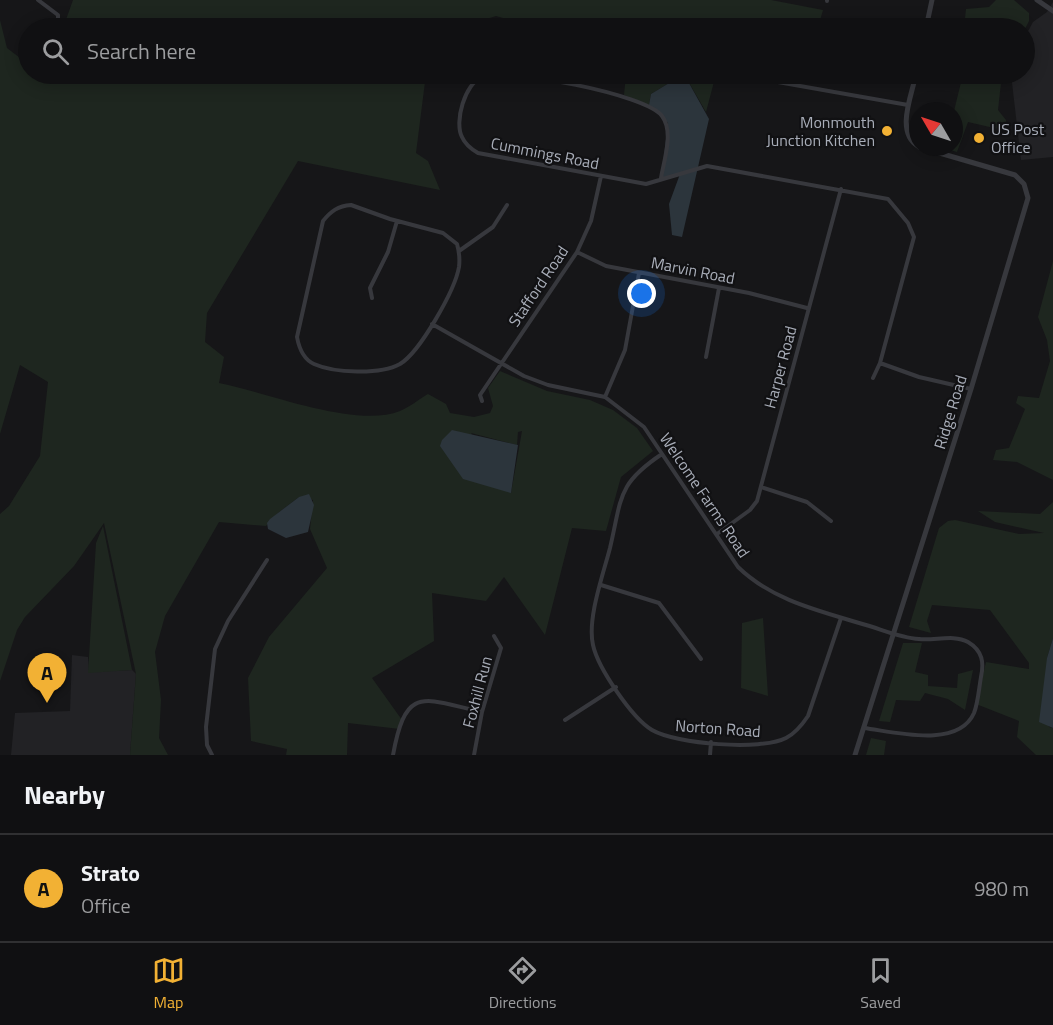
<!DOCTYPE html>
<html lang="en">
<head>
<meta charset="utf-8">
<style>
	:root { --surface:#101012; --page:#1e1e20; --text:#f1f3f6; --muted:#9c9d9f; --line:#303032; --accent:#f2b134 }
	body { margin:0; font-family:"Titillium Web",sans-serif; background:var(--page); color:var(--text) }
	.compass { position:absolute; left:909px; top:102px; width:54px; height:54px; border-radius:50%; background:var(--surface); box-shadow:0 3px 15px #0003; rotate:309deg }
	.you { position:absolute; left:642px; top:294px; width:21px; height:21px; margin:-15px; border:4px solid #fff; border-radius:50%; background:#1a73e8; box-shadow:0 0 0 9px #1a73e833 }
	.badge { display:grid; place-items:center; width:39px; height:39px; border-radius:50%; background:var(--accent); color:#111; font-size:20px; font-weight:700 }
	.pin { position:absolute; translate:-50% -50px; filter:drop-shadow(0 2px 3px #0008) }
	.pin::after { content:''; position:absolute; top:32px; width:21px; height:18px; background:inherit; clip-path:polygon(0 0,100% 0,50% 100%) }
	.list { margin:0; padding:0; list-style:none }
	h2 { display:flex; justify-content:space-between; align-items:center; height:78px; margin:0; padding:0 24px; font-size:26px }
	h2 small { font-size:20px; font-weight:400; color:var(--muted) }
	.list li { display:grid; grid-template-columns:39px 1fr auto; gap:18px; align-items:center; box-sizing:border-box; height:108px; padding:0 24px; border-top:2px solid var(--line) }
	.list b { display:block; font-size:22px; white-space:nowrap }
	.list p { margin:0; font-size:20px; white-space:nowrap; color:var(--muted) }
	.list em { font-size:20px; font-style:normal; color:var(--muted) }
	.icon { flex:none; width:33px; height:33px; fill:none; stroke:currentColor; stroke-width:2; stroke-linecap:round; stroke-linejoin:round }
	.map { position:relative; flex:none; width:1053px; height:755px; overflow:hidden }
	.search { position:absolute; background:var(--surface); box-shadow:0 3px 15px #0003; left:18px; right:18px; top:18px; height:66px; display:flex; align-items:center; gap:15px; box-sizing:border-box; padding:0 21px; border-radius:33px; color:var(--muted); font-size:22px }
	.sheet { height:186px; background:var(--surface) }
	nav { display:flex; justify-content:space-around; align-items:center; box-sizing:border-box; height:84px; border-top:2px solid var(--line); background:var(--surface); font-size:16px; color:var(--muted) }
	nav a { display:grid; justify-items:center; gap:3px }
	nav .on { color:var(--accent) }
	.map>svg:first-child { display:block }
</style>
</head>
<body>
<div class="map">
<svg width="1053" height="755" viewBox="0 0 1053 755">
	<rect width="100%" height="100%" fill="#161618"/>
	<path fill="#222225" d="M1053 2V157L1021 160 1011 74H1024L1025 37 1033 22 1047 12Z
		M72 655 88 657 89 672 132 670 136 674 130 755H11L15 713 70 711Z"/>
	<path fill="#1e261f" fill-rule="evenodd" d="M73 0H771L823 10 818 28H528L527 25 496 16 474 23 475 28H63Z
		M996 0H1014L1029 13V21L1025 29 964 28 966 9 989 7Z
		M0 20 7 48 28 64V74H426L416 153 428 161 440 190 298 161 207 313 205 342 224 357 219 383C266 392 356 429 400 411 410 407 419 399 428 394L446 404 450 413 474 417 490 413 493 406 488 388 500 371 547 391 590 400 613 410 637 428 653 451 621 477 606 531 572 528 545 635 504 577 486 601 432 593 434 641 372 678 402 720 400 729 348 723 347 755H286L287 749 251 741 248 678 269 637 327 568 310 529 313 500 299 497 278 513 266 526 219 522 165 616 155 652 161 700 159 738 168 755H130L136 674 104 523 74 566 25 617 17 630 0 681V514L9 506 40 456 48 382 20 365 0 434ZM522 431 511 493 471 433 517 445 518 432Z
		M626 74H716L706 112 684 74 651 94 649 105 624 95Z
		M963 74H1002L998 110 1006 120 1007 131 968 122 957 152 940 147H954V111Z
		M1053 261V480L1017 462 993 460 996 450 1009 448 1025 409 1016 403 1018 396 1039 398 1050 361 1047 340 1038 317Z
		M1053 502V638L1047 658 1049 727 1053 728V755H1036L1017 737 1019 721 976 704 986 662 1029 669V663L990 610 932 605 927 621 931 633 909 627 939 528 948 521 955 520 1019 534 1044 533 995 522 978 511 1040 514Z
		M103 526 132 670 88 673 96 543Z
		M763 618 768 696 741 688 742 623Z
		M903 643H922L915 672 928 675V686L957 688 958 674 973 670 965 710 948 699 925 693 920 701 896 700 890 722 879 721Z
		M871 738 886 741 884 755H866Z"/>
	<path fill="#2c353c" d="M684 74 709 119 682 237 672 235 669 204 680 174 661 179 668 123 649 105 651 94Z
		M452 430 518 445 511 493 463 479 440 446 442 440Z
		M309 494 314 505 308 532 286 538 268 529 267 523 270 519 299 497Z
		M1053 638V728L1039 722 1047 658Z"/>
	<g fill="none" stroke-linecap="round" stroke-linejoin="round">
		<path stroke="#37383d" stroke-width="4" d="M38 0 58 15V19L53 28
			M827 0V1
			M732 74 908 105
			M661 178C664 160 674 132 662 116 646 94 508 68 482 77 465 83 454 122 462 137 465 144 471 149 478 153L646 184 707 166 888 199 908 223 914 237 880 363 873 378
			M351 205 390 219 443 233 457 244C459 251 460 259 459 267 455 290 420 352 400 364 380 375 334 373 314 364 303 359 299 348 297 337L323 221C331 211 338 206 351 205Z
			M459 251 493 227 507 205
			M577 252 606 266 749 293 807 308
			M372 298 370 288 388 252 397 221
			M432 324 524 376 548 385 605 397 644 427 738 567C773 601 820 611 866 625 883 630 901 638 919 639 934 641 954 634 968 642 983 651 984 663 981 677 979 688 978 703 974 713 958 749 895 732 864 728
			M706 357 719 288
			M880 363 919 377 971 389
			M605 397 625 350 639 273
			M482 401 480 395 577 252 591 221 601 176
			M662 454C617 484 622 497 610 548 603 575 587 619 593 645 598 668 632 718 652 730 676 744 761 751 786 738 796 733 802 725 808 716L841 618
			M761 487 807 502 831 521
			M717 534 750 510 757 501 841 189
			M601 585 659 603 701 659
			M565 720 616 687
			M212 755 207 745 206 727 215 649 228 621 267 560
			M393 755C406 684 423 699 482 712
			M474 755 482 712 501 648 494 636
			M710 755 711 742"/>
		<path stroke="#37383d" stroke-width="5" d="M1037 0 1053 11
			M926 28 932 0
			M916 74C912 95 895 132 918 146
			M855 755 971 389 1028 198 1024 184 1015 175 919 147"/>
	</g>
	<g fill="#f2b134" stroke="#111113" stroke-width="2">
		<circle cx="887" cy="131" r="6"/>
		<circle cx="979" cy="138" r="6"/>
	</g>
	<g text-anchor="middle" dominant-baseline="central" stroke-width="4.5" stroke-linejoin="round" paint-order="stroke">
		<g font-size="16" fill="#a8adb8" stroke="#111113" text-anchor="end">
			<text x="875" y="122">Monmouth<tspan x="875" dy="18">Junction Kitchen</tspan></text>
			<text x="991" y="129" text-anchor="start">US Post<tspan x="991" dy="18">Office</tspan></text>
		</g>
		<g font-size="16" fill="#a8adb8" stroke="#111113">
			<text transform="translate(545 153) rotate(11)">Cummings Road</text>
			<text transform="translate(693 270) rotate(11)">Marvin Road</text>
			<text transform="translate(538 286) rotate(-56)">Stafford Road</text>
			<text transform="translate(780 367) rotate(-75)">Harper Road</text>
			<text transform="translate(950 412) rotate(-73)">Ridge Road</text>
			<text transform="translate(705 495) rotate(56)">Welcome Farms Road</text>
			<text transform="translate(477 692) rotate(-75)">Foxhill Run</text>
			<text transform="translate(718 728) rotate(4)">Norton Road</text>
		</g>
	</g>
</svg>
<svg class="compass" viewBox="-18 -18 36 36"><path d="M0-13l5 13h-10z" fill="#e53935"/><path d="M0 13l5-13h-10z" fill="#9c9d9f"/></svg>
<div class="you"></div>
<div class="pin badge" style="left:47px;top:703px">A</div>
<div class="search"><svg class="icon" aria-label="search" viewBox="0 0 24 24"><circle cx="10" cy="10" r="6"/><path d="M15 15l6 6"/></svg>Search here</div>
</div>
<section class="sheet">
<h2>Nearby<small></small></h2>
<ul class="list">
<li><span class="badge">A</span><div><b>Strato</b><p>Office</p></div><em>980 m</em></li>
</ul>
</section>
<nav>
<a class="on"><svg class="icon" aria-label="map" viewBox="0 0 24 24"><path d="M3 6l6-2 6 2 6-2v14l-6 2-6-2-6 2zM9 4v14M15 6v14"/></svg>Map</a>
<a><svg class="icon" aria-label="directions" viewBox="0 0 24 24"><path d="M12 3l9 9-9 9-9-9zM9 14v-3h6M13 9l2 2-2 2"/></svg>Directions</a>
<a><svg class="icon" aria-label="saved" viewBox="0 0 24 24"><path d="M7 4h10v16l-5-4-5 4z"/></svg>Saved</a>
</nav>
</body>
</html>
